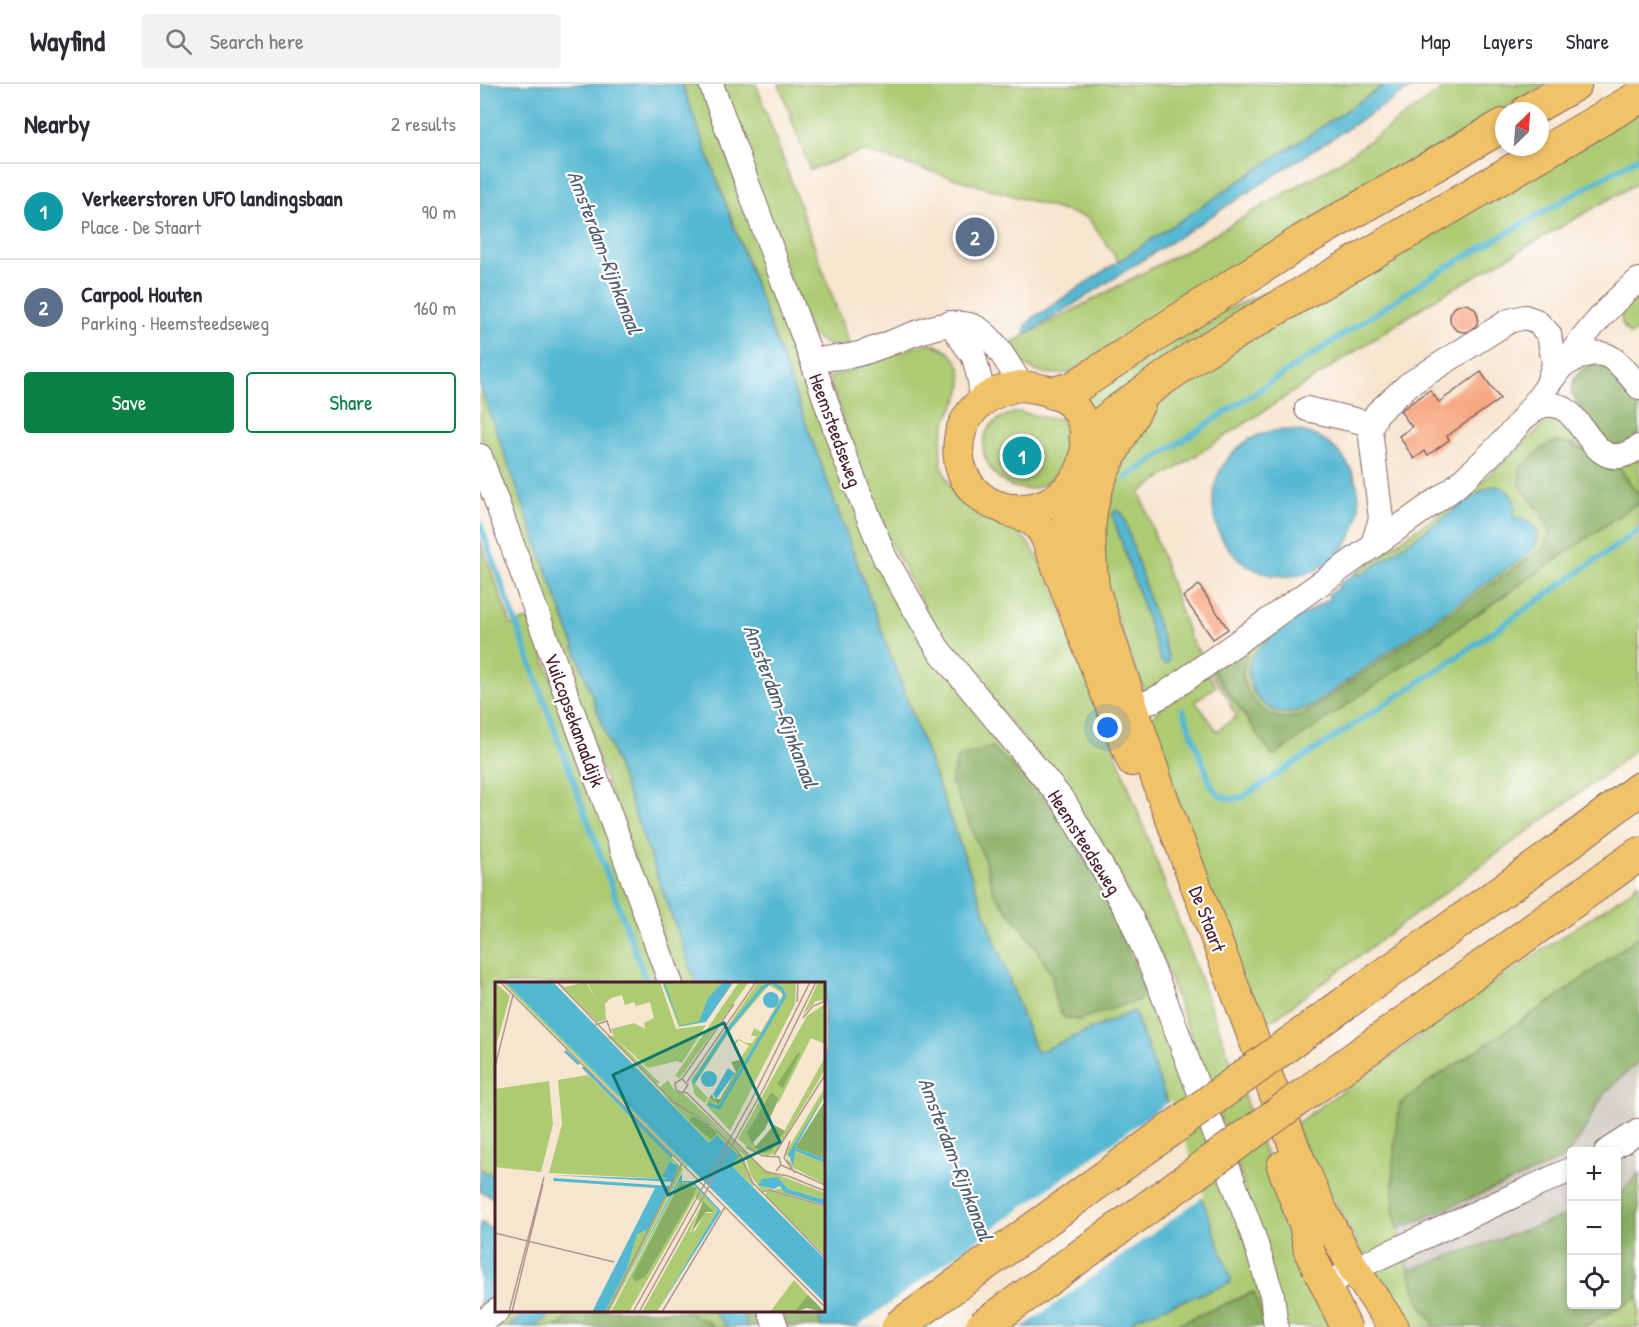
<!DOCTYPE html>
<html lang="en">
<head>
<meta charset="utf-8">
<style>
	:root { --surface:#fff; --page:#f2f2f3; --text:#2b2b33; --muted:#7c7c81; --line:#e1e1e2; --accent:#0b8043 }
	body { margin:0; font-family:"Patrick Hand",sans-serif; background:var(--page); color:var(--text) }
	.controls { position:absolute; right:18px; bottom:18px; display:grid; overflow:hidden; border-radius:6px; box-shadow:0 3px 9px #0003 }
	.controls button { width:54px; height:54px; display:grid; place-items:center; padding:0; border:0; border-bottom:2px solid var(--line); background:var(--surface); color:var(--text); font:30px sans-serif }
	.compass { position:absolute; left:1015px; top:18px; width:54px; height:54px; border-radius:50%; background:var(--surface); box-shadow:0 3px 9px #0003; rotate:25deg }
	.you { position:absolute; left:628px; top:644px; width:21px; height:21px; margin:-15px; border:4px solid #fff; border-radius:50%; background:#1a73e8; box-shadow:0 0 0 9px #1a73e833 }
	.badge { display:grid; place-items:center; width:39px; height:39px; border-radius:50%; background:var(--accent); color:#fff; font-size:20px; font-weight:700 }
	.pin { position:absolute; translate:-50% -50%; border:3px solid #fff; box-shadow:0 2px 6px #0006 }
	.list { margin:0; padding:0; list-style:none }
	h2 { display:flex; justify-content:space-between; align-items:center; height:78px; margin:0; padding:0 24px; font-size:26px }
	h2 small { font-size:20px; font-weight:400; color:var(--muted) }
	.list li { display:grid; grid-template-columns:39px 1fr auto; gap:18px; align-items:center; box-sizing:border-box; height:96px; padding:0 24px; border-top:2px solid var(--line) }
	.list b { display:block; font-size:22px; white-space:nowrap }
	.list p { margin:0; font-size:20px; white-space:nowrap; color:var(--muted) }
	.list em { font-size:20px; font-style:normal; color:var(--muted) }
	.actions { display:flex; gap:12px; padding:18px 24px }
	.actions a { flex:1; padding:14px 0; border:2px solid var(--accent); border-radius:6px; text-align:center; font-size:21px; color:var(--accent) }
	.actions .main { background:var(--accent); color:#fff }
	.icon { flex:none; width:33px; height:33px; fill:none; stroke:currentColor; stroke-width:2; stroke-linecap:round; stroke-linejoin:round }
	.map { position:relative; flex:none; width:1159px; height:1243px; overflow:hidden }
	header { display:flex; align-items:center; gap:36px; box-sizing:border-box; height:84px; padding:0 30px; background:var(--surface); border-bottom:2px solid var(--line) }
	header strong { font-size:28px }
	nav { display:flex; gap:33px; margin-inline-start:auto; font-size:21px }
	.search { width:420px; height:54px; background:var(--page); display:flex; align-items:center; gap:15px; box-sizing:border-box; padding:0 21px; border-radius:6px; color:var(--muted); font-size:22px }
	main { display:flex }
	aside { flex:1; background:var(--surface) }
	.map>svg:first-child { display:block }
</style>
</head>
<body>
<header>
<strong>Wayfind</strong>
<div class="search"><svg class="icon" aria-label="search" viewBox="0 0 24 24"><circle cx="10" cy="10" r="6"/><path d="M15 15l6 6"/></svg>Search here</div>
<nav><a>Map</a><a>Layers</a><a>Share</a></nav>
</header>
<main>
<aside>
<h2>Nearby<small>2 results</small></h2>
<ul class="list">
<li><span class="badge" style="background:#0f9aa8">1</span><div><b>Verkeerstoren UFO landingsbaan</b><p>Place · De Staart</p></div><em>90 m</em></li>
<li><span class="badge" style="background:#5c6f8a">2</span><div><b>Carpool Houten</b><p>Parking · Heemsteedseweg</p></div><em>160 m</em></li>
</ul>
<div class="actions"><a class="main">Save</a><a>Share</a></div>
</aside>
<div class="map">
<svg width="1159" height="1243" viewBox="0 0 1159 1243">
	<rect width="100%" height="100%" fill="#fff"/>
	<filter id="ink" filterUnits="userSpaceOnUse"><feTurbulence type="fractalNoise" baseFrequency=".0167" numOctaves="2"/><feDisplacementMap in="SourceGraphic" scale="12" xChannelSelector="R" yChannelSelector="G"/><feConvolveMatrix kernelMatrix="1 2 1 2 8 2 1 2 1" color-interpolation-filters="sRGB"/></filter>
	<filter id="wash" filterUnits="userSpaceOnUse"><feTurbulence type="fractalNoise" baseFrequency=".008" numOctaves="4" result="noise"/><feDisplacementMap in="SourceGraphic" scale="24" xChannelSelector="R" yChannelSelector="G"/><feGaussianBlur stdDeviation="1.35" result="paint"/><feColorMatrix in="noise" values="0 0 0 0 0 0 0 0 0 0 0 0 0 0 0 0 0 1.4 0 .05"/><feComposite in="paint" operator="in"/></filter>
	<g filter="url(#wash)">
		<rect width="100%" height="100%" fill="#f6e5cf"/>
		<path fill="#cbc3b8" d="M1159 977V1089L1139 1113 1137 1114 1136 1068H1092L1091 1130 929 1186 918 1145 1063 1084 1086 1072 1100 1054 1119 1018 1128 1006Z"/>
		<path fill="#accb72" stroke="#7b754e" stroke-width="1.5" fill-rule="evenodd" d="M202 0H221L399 480 559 699 639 823 759 1134 789 1243H783L782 1233 773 1208 691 1243H654L652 1238 656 1234 750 1199C743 1167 729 1138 719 1108 697 1048 677 987 654 927L559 968 555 966ZM504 774 617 795 664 906 575 916 572 891 551 856 514 809Z
			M239 0H276L370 262C353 265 342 260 329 248Z
			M299 0H908L639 178 608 134 382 67 330 86Z
			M970 0H1067L988 45 588 289C557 293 545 284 525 262L714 162 859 78Z
			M1159 25V98L955 215 660 408 710 555 723 573 671 606H663L623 497 620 429 665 332 699 298Z
			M801 202 687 280 613 334 603 314 725 235Z
			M1159 213V245L1150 251C1134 233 1140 225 1159 213Z
			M449 259C472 265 486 281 481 306 479 317 471 325 467 335 461 351 458 372 464 388 473 410 487 428 509 437 522 442 535 444 545 455 569 483 585 536 599 570L831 1192 858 1243H804L761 1092 682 873 620 756 571 687 459 551 397 433 349 294 438 262Z
			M0 302 216 899H199L0 351Z
			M537 328C552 329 565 336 581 334 589 352 591 369 579 386 533 446 460 346 537 328Z
			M1072 336 1089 340 1110 368 1040 401 1061 429 1071 447 1064 464 820 633C814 633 808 634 802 634 782 632 761 606 763 587 765 577 769 569 769 559L818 528 823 532 783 560 769 591 772 607 782 619 831 622 1048 470 1057 457 1032 432 1035 425 1002 407 880 492 877 488 997 402 1063 341Z
			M1159 375V412L1137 380Z
			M1159 418V661L1136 682 776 948 669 638C683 616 706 603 727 589L736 602 715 617 737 647 757 632 749 620 751 618 729 587 732 585 793 672Z
			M0 456 31 541 50 535 183 899 16 900V1062L15 1064 16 1093 0 1085Z
			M1159 798V852L1072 917 950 997 920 1020 913 1126 934 1203 938 1216 956 1243H923L813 1042 1023 892 1149 808Z
			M16 1208V1226L49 1227 28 1243H0V1221Z
			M1159 1213V1243H1102Z
			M77 1226 233 1227 247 1243H55Z"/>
		<path fill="#89af64" stroke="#6a6748" stroke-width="1.5" d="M1110 278 1130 282 1159 318V350L1141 362H1128L1091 310 1094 294Z
			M1074 358 1091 360 1137 380 1159 412V418L793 672 730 582 769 559C769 569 765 577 763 587 761 606 782 632 802 634 808 634 815 633 821 632L1064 464 1071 447 1061 429 1040 401V384L1063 364Z
			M512 663 557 705 595 757 617 795 664 906 659 916 597 936 583 933 575 916 572 890 551 856 514 809 504 774 471 697 478 674Z
			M1159 852V977L1128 1006 1119 1018 1100 1054 1086 1072 1063 1084 918 1145C909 1107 913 1058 920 1020L950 997 1072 917Z
			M1159 1089V1213L1102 1243H956L938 1216 929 1186 1091 1130 1092 1220H1136L1137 1114Z
			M774 1208 782 1233 783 1243H691Z
			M98 1226 204 1227 229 1238 233 1243H76Z
			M261 1227H282L288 1243H267Z
			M300 1227H336L342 1243H307Z"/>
		<path fill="#54b8d2" stroke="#4f6c7e" stroke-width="1.5" d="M0 0H202L555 966 559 968 654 927 751 1194 750 1199 656 1234 652 1238 654 1243H342L336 1227 344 1226V900L216 899 0 302Z
			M906 0H937L561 241 547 250 545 249 546 241 553 234Z
			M733 419a73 73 0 1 1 146 0a73 73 0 1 1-146 0Z
			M1017 402C1032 407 1038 417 1033 432L1035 434C1058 435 1064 454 1048 470L831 622C821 626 811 631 799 628 777 622 761 594 772 573 781 555 832 526 850 514L848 511 859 503 858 501 877 488 880 492 1002 407 1010 403Z
			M636 426 643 430 670 518 689 574 688 579 684 580 681 577 634 436 633 430Z
			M0 1085 16 1093V1115L0 1107Z
			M0 1138 16 1147V1208L0 1221Z
			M49 1227V1226L77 1227 55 1243H28Z
			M233 1227H261L267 1243H247Z"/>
		<path fill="#f6e5cf" d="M691 1016 724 1112 543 1243H377Z"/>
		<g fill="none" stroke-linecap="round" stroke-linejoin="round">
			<path stroke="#54b8d2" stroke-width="6" d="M647 393 952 192 1159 73
				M0 440 167 900
				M703 626 732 703C740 714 747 716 761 714L967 580 1159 446"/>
		</g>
		<g id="blocks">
			<path fill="#f7a983" d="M970 234a14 14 0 1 1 28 0a14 14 0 1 1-28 0Z
				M1001 288 1020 315 967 352 969 356 948 371 945 367 934 375 919 352 932 343 920 327 950 306 959 318Z
				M719 501 748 545 733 555 703 513Z"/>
		</g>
	</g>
	<g filter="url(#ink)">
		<use href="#blocks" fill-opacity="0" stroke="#866464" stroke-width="1.5"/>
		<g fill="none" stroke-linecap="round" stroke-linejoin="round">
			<g stroke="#866464" stroke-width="26">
				<path id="minor" d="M231 0 332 276 364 371 405 474 458 565 585 719 651 834 682 908 772 1148 792 1211 796 1243
					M470 239 494 273 500 297 502 316
					M332 276C347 274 363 274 378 270 407 264 469 227 497 244 517 256 529 283 542 302
					M1086 280C1123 257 1136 274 1159 303
					M827 325 892 340
					M1044 334C1048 331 1054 325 1059 323 1107 305 1105 402 1159 363
					M0 372 191 900
					M892 463 901 435 890 345 897 329 928 301 1029 237 1045 233 1056 237 1069 250 1074 280 1068 299
					M655 625 685 610 974 404C996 384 1018 365 1037 342 1075 294 1111 234 1159 196
					M1126 1068 1159 1047
					M857 1195 874 1185 1092 1085
					M290 1226 296 1243
					M0 1240 18 1226"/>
			</g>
			<g stroke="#866464" stroke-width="32">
				<path id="major" d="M542 302C556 304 572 306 585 315 612 333 612 378 591 401 579 414 562 424 544 425 465 431 449 314 542 302Z
					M582 411 596 472 612 498 681 709 817 1070 843 1128 874 1185 914 1243
					M528 427C545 432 557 436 565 452L652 677
					M802 1082 824 1140 829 1167 866 1243"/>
			</g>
			<g stroke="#866464" stroke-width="35">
				<path id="highway" d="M1048 27 1095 0
					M574 309 592 305 822 157 1024 41
					M606 354 636 328 717 271 1159 13
					M612 498C610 477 607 454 610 433 614 391 640 355 659 318
					M864 920 1074 770 1159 705
					M882 969 1159 770"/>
			</g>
			<use href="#minor" stroke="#fff" stroke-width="24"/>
			<use href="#major" stroke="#f1c369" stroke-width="30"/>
			<use href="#highway" stroke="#f1c369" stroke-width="33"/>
			<g stroke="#866464" stroke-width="35" stroke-linecap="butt">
				<path id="highway-bridge" d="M418 1243 864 920
					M502 1243 882 969"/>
			</g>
			<use href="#highway-bridge" stroke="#f1c369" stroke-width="33"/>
		</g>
	</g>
	<g text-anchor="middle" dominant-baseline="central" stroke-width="4.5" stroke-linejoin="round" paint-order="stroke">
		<g font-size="20" fill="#4a1f2b" stroke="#fff">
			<text transform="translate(356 346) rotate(70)">Heemsteedseweg</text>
			<text transform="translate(95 636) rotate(70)">Vuilcopsekanaaldijk</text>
			<text transform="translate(605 758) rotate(58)">Heemsteedseweg</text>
			<text transform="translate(728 835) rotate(69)">De Staart</text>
		</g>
		<g font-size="21" font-style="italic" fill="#4e5c6e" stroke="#fff">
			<text transform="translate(125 168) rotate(69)">Amsterdam-Rijnkanaal</text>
			<text transform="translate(301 622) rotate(69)">Amsterdam-Rijnkanaal</text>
			<text transform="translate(476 1075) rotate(69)">Amsterdam-Rijnkanaal</text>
		</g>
	</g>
	<g transform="translate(15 898)">
		<rect width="330" height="330" fill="#f6e5cf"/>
		<path d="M0 0 15 14 0 68ZM7 0H10L193 184 192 185ZM58 0 171 115 224 150 248 174 259 205 236 183 243 174 222 153 215 161ZM63 0 70 5 91 0 102 19 92 0H165L181 47 211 43 187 81 182 79 153 86 119 55 165 101 162 102 112 54H119L116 47 139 41 150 47 149 41 159 36 155 20 141 24 139 20 130 23 127 13 116 16 110 22 111 38 102 40ZM167 0H239L210 40 184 45ZM244 0H254L185 96 180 94ZM263 0H301L300 22 235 149 211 123 214 116 224 122 248 81 244 78 254 64 244 58 238 65 241 58 244 57 251 61H257L262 54H256L259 46 266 50 288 12 274 3 234 50 200 102 213 116 210 121 200 113 196 98ZM323 0H330V18L321 19 308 33ZM330 22V62L316 56 282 124 284 116 276 110 252 150 263 168 280 162 287 153 330 75V88L280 171 271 174 254 166 243 157 312 34ZM93 93 188 187 114 330H110L132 287 142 251 175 204 181 182 176 179 168 196 173 197 54 191 67 142 63 98ZM173 98 180 109 189 112 268 187 330 211V218L293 207 283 195 263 202 280 208 287 206 330 223 273 207 267 209 255 192 251 176 240 164 219 143 181 122 164 106ZM54 99 58 142 46 190 0 185V107ZM330 105V114L292 176 298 183 299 169 330 181V202L293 183 291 170ZM184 200 197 201 223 228 162 330H147L205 226 195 250 200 249 210 231H218L200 215 134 330H116ZM272 208 330 225V273L270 214ZM299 298 313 313 299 330H275Z" fill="#accb72"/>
		<path d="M306 70 288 106 282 102 302 72ZM244 78 248 81 224 122 214 116 217 112 219 117H225L241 90 236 80ZM276 110 284 116 270 147 257 162 252 150ZM330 119V177L300 166ZM197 134 213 142 222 151 216 157 194 139ZM279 143 290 149 276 169 267 171 260 165ZM185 201 201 206 198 214 151 294 141 300 137 295ZM208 219 219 230H211L196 251ZM313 313 329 329 328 330 312 326 299 330Z" fill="#89af64"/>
		<path d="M10 0H58L214 161 222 153 229 160 244 174 236 183 330 277V321ZM174 0 170 2 185 43 204 40 213 16 228 0H238L211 40 185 44 168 1ZM268 18a8 8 0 1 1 16 0a8 8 0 1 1-16 0ZM233 86 240 91 221 117 218 112ZM206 97a8 8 0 1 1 16 0a8 8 0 1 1-16 0ZM330 113 300 166 330 177V181L300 169 298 184 293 172ZM175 179 183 184 177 200 56 193 173 197 167 195ZM187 191V199H198L226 229 162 330 223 228 197 201 184 200 114 330ZM283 195 293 207 330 218V223L289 210 285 204 279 207 263 203 267 197ZM58 196 175 204 154 247 142 252 132 287 110 330H97L160 206 59 199Z" fill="#54b8d2"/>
		<path fill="none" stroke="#54b8d2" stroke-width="3" d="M70 69 84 82M88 85 177 175M198 101 232 49 267 6 277 0 287 7 290 14 224 126 213 122"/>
		<path fill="none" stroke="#b1968d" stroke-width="1.5" d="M5 0 330 325M62 0 178 120 218 144 243 169 258 201 330 275M302 20 303 0M308 36 318 24 330 19M100 43 112 39 116 51M0 85 18 13M187 97 239 22M192 100 261 0M188 110 193 103 187 97 180 101 181 108 185 110 192 111 271 190 293 194 330 209M295 159 289 176 300 191M251 165 268 174 284 175 286 183 281 189M279 173 330 93M286 183 330 203M267 210 274 208 330 224M0 251 119 280M14 330 49 195M17 330 48 202M112 330 187 181M138 330 256 119 315 0M144 330 269 106 321 0M167 330 230 225"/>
		<path fill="#0f766e" fill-opacity="0.15" stroke="#0f766e" stroke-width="3" d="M229 41 285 160 173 213 118 93Z"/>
		<rect width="330" height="330" fill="none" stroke="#4a1f2b" stroke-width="3"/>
	</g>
</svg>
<div class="controls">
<button>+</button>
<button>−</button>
<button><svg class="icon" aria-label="locate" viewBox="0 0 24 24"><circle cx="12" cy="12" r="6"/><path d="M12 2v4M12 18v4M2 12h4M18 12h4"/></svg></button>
</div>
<svg class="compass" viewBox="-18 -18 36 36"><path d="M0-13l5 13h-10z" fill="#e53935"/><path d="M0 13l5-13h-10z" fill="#7c7c81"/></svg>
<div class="you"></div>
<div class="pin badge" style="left:542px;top:372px;background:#0f9aa8">1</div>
<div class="pin badge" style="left:495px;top:153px;background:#5c6f8a">2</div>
</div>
</main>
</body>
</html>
